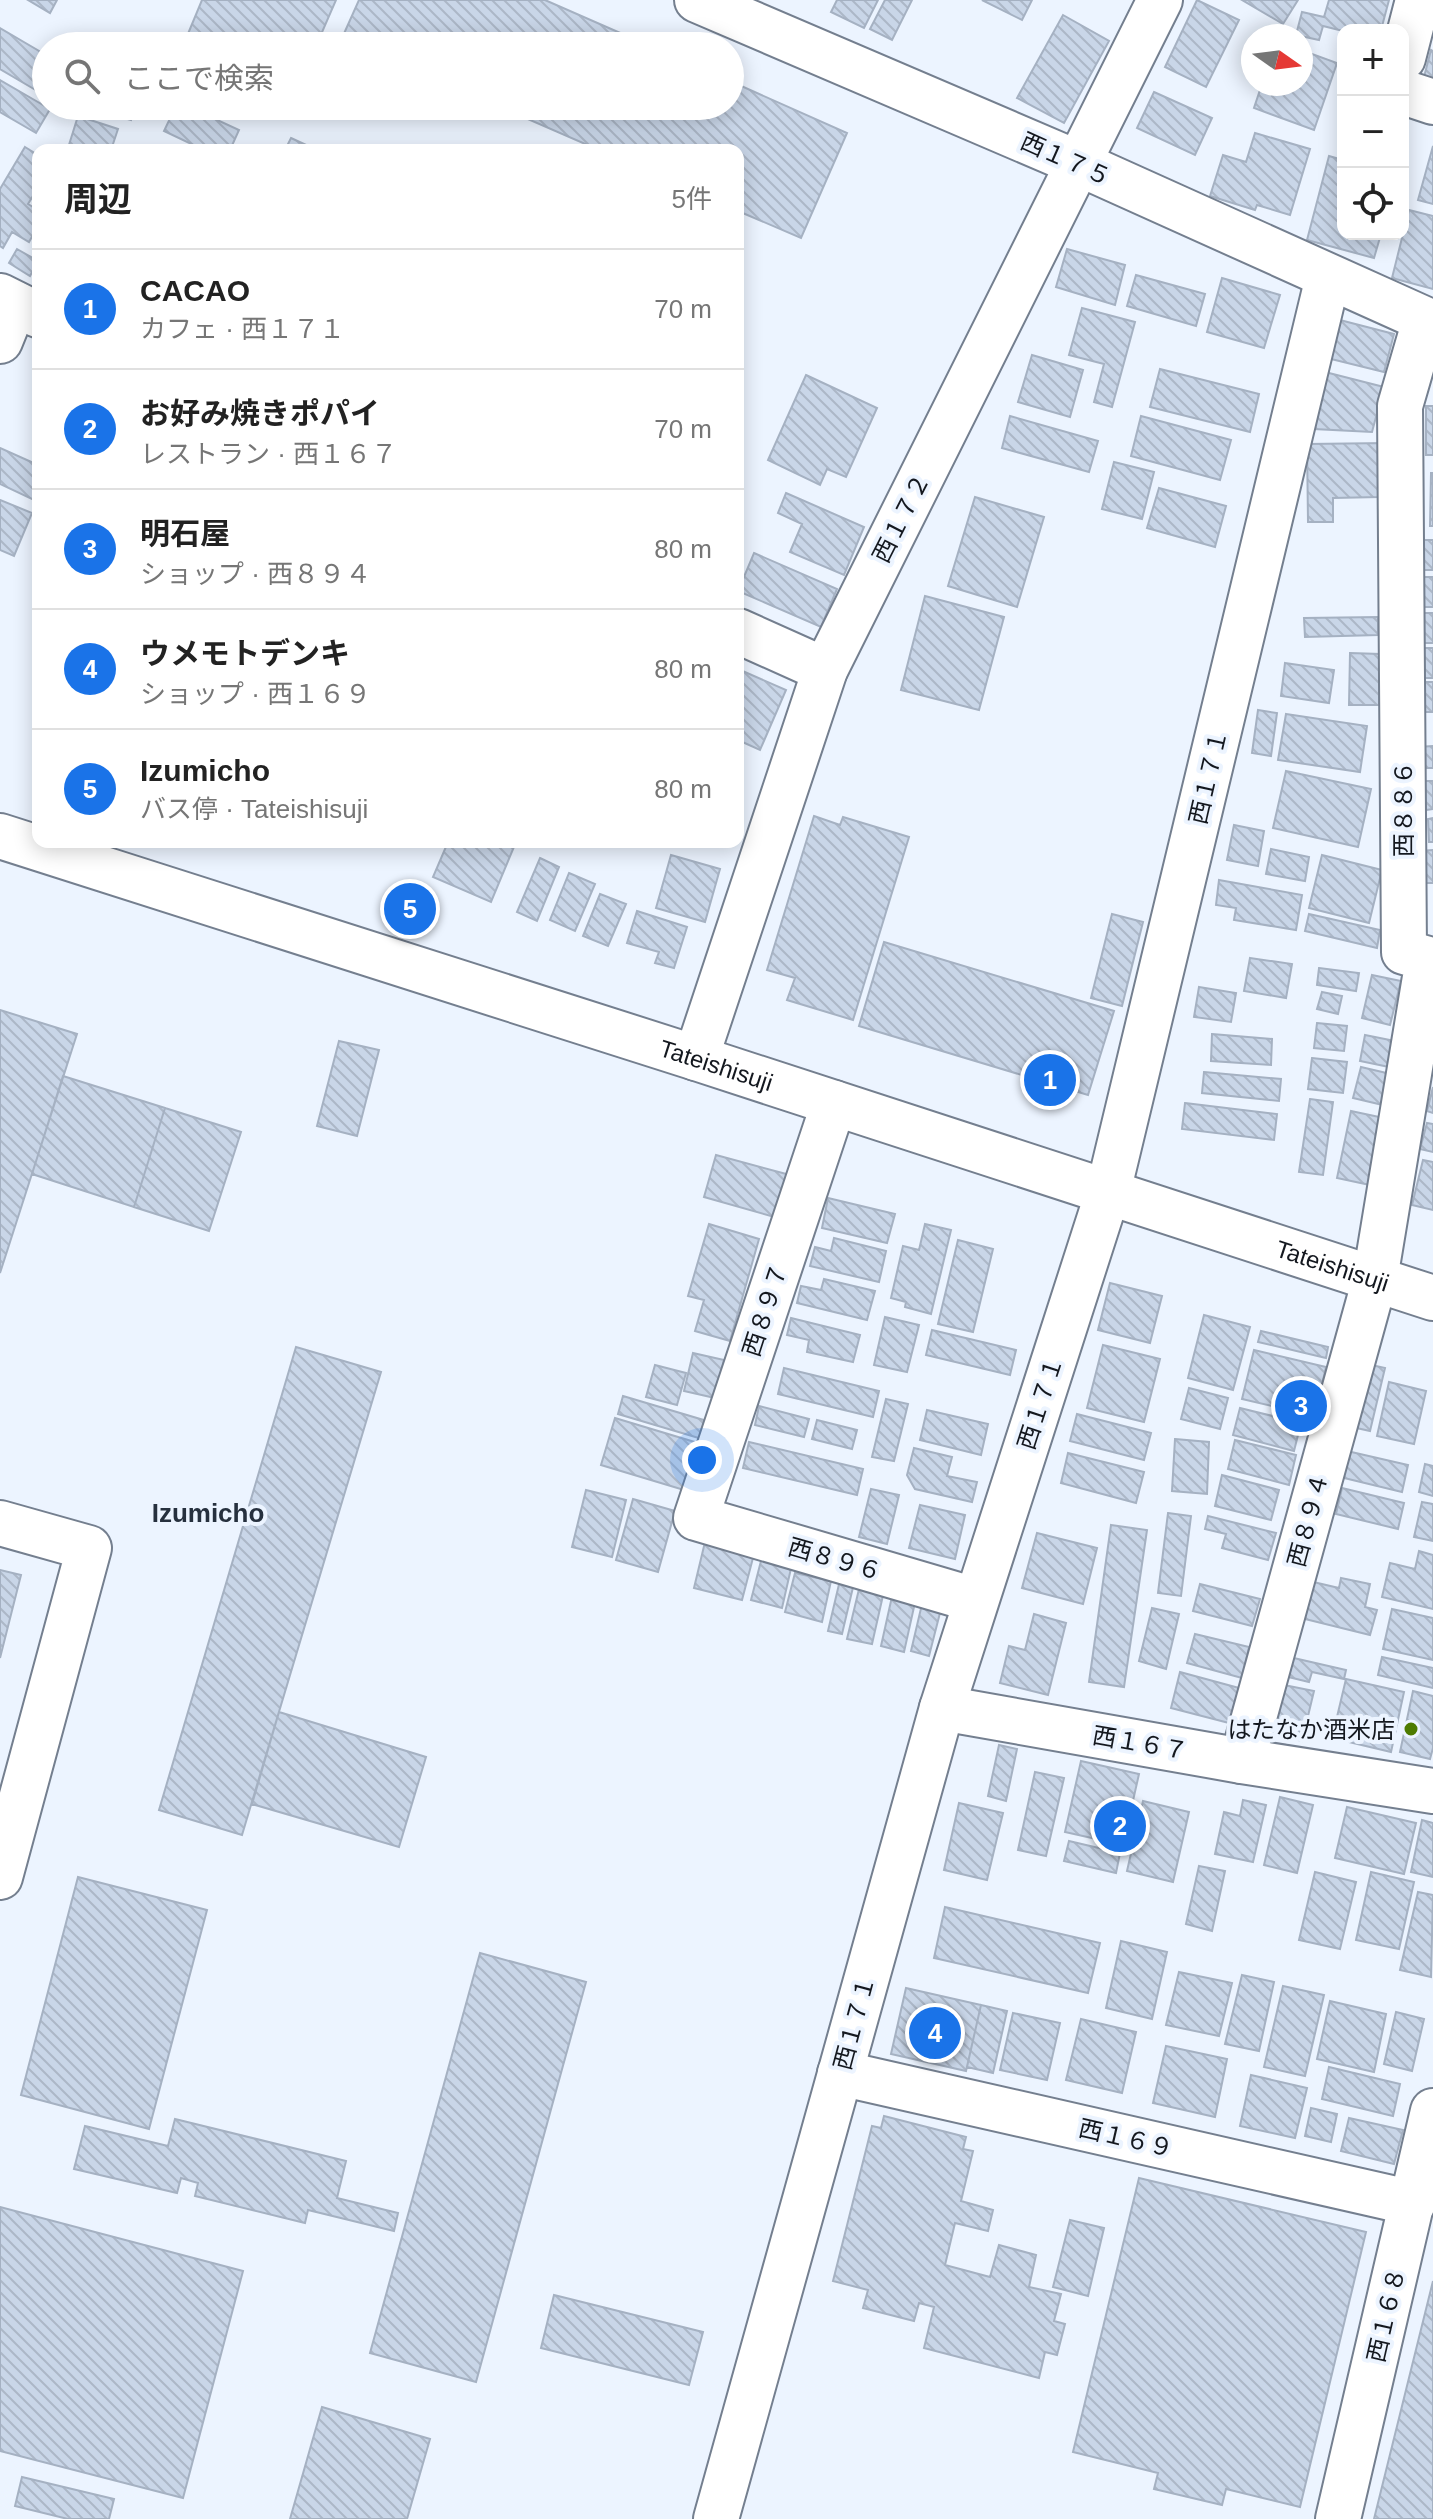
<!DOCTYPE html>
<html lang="ja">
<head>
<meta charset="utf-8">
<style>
	:root { --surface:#fff; --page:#f2f2f2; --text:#222; --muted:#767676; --line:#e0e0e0; --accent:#1a73e8 }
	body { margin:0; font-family:Arial,"Noto Sans JP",sans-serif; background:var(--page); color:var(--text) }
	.controls { position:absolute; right:24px; top:24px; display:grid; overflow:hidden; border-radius:16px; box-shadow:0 4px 20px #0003 }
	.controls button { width:72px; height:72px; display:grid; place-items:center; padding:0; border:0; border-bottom:2px solid var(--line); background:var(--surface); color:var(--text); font:40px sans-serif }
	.compass { position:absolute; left:1241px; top:24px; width:72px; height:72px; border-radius:50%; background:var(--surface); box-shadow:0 4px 20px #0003; rotate:104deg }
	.you { position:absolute; left:702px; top:1460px; width:28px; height:28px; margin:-20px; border:6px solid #fff; border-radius:50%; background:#1a73e8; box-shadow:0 0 0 12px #1a73e833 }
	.badge { display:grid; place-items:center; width:52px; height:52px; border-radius:50%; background:var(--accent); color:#fff; font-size:26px; font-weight:700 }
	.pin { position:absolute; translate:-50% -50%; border:4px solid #fff; box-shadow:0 2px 8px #0006 }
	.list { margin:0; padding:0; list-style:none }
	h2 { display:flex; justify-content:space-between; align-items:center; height:104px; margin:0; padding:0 32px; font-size:34px }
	h2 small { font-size:26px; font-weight:400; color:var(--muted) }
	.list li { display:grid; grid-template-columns:52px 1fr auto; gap:24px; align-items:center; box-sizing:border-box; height:120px; padding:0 32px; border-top:2px solid var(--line) }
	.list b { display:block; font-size:30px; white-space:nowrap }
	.list p { margin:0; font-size:26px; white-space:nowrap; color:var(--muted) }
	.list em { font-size:26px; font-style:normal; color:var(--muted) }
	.icon { flex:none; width:44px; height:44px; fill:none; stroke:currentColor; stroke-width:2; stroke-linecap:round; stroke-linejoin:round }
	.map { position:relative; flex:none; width:1433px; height:2519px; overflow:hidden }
	.search { position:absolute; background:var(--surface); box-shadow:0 4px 20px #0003; left:32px; top:32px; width:712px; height:88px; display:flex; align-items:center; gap:20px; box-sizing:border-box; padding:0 28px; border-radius:44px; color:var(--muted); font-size:30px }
	.panel { position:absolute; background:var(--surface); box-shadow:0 4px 20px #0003; left:32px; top:144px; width:712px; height:704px; border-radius:16px }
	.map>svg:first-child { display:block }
</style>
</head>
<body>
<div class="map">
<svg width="1433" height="2519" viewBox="0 0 1433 2519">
	<defs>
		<pattern id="building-back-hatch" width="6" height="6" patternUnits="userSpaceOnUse" patternTransform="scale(2)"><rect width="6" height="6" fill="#c9d6e8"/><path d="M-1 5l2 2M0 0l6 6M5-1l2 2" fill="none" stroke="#acb7c7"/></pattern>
	</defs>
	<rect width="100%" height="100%" fill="#ecf4ff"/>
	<path fill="url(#building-back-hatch)" stroke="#a5b1c2" stroke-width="2" d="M28 0H57L50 13Z
		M202 0H336L316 46H197L185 41Z
		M359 0H545L650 46H361L342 38Z
		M837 0H878L864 28 831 12Z
		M885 0H912L892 40 870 29Z
		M982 0H1032L1022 20Z
		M1197 0 1239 20 1206 87 1165 67Z
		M1242 0H1298L1283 24Z
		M1329 0H1389L1381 30 1343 31 1323 26 1319 40 1296 35 1302 12 1324 17Z
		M1063 15 1109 41 1064 123 1017 98Z
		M0 28 46 55V81L39 92 0 69Z
		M1301 50 1337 63 1314 130 1254 108 1262 84H1301Z
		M1431 50 1433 51V80L1424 77Z
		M0 80 50 109 36 133 0 112Z
		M730 81 847 133 801 238 738 211V150H599L498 106H730Z
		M1154 92 1212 118 1195 155 1137 128Z
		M81 106H135L131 120Z
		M176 106H187L239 130 230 150H204L164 131Z
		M78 116 118 129 111 150 68 148Z
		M1255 133 1310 149 1290 215 1257 205 1255 210 1210 196 1223 155 1246 162Z
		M291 138 317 150H285Z
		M1433 146V204L1418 200Z
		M25 147 38 155V173L35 178 38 180V188L28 204 38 210V226L29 242 12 232 3 248 0 246V189Z
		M1329 156 1343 160V234H1381L1374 258 1307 240Z
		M1409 210 1433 216V289L1392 278Z
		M17 249 38 261 30 276 9 263Z
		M1067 249 1125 265 1115 305 1056 287Z
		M1136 275 1205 294 1196 326 1127 306Z
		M1222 278 1280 295 1264 348 1207 332Z
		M1082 308 1135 322 1112 407 1094 402 1104 364 1069 355Z
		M1336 319 1394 334 1384 372 1327 358Z
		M1032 355 1083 370 1070 417 1018 402Z
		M1160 369 1259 394 1250 432 1150 407Z
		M1325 372 1384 387 1372 432 1314 429Z
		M806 375 877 408 846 477 827 469 820 485 768 460Z
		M1426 406H1433V455H1426Z
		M1010 416 1098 441 1089 472 1002 448Z
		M1141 416 1231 440 1220 480 1131 456Z
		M1387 443V468H1378L1379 497 1333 498V522H1308L1307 444Z
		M0 448 38 465V491L34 500 0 484Z
		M1114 462 1154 472 1142 519 1102 509Z
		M1431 473H1433V526H1430Z
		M1159 488 1226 506 1215 547 1147 528Z
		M786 493 864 527 844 575 790 552 802 524 778 513Z
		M975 497 1044 517 1017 607 948 586Z
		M0 500 32 513 14 556 0 550Z
		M1419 540H1433V570H1419Z
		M754 553 837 589 821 627 738 591Z
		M1420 577H1433V607H1419Z
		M925 596 1004 617 979 710 901 690Z
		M1420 613H1433V643H1420Z
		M1378 617V635L1305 637 1304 618Z
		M1417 648H1433V678H1417Z
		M1350 653 1380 654 1379 705H1349Z
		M1285 663 1334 670 1329 703 1281 696Z
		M738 669 786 690 760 750 738 740Z
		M1419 682H1433V712H1419Z
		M1258 710 1277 713 1271 756 1252 753Z
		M1286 714 1367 726 1360 772 1278 760Z
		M1433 746V768H1420L1418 747Z
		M1286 771 1371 789 1358 847 1273 828Z
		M1425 781H1433V809L1426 810Z
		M814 816 840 825 843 817 909 837 853 1020 787 1000 795 978 767 970Z
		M1433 818V842H1429L1428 819Z
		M1234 825 1264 831 1258 866 1227 860Z
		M448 842H516L491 902 433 877Z
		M1271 849 1309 857 1305 881 1266 874Z
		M1433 850V883H1423L1421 851Z
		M671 855 720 869 705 922 656 908Z
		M1322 855 1382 870 1369 923 1309 908Z
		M540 858 559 867 537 921 517 912Z
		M569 873 595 884 575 931 550 920Z
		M1219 880 1302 895 1296 930 1234 920 1236 908 1216 905Z
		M600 894 626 904 608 946 583 936Z
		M637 911 687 927 674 968 655 963 659 952 627 943Z
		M1112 914 1143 922 1122 1006 1091 998Z
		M1309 914 1380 930 1377 948 1305 931Z
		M884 942 1114 1011 1088 1095 859 1026Z
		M1250 958 1292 964 1286 998 1244 991Z
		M1319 968 1359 973 1356 991 1317 985Z
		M1372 975 1401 981 1390 1025 1362 1018Z
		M1199 987 1236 993 1231 1022 1194 1017Z
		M1322 992 1342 996 1338 1014 1317 1009Z
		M0 1010 77 1034 0 1273Z
		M1317 1023 1347 1026 1344 1051 1314 1048Z
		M1212 1034 1272 1039 1271 1065 1211 1061Z
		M1365 1035 1400 1042 1394 1068 1360 1061Z
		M339 1041 379 1050 357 1136 317 1126Z
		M1312 1058 1347 1062 1343 1093 1308 1089Z
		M1361 1067 1395 1075 1387 1106 1353 1098Z
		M1204 1072 1281 1079 1279 1101 1202 1093Z
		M63 1076 165 1108 134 1207 32 1174Z
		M1433 1087V1113L1427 1111Z
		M1310 1099 1333 1102 1323 1175 1299 1172Z
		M1185 1103 1277 1114 1274 1140 1182 1129Z
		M165 1108 241 1132 209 1231 134 1207Z
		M1351 1111 1384 1118 1370 1185 1337 1178Z
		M1427 1123 1433 1124V1152L1420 1149Z
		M716 1155 790 1175 778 1218 704 1197Z
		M1423 1160 1433 1162V1210L1412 1205Z
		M828 1198 895 1214 887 1243 822 1228Z
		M709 1224 759 1239 730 1341 695 1331 704 1300 688 1296Z
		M925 1224 951 1230 931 1314 905 1307 906 1302 891 1298 903 1246 919 1250Z
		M834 1238 886 1251 879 1282 810 1266 815 1247 831 1251Z
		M958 1240 993 1249 973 1332 938 1324Z
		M824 1279 875 1291 867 1320 797 1303 801 1286 821 1290Z
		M1110 1283 1162 1296 1150 1343 1098 1330Z
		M1204 1315 1250 1327 1233 1390 1188 1378Z
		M885 1317 919 1325 907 1372 874 1365Z
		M791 1318 860 1335 853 1362 807 1352 809 1340 787 1335Z
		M932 1330 1016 1350 1010 1375 926 1355Z
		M1261 1331 1328 1347 1326 1358 1258 1342Z
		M1103 1345 1160 1359 1144 1422 1087 1408Z
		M296 1347 381 1372 242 1835 159 1810Z
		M1254 1350 1326 1367 1315 1416 1242 1399Z
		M693 1353 724 1360 715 1398 684 1391Z
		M1367 1364 1385 1368 1370 1431 1352 1427Z
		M655 1365 686 1373 677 1405 646 1397Z
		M784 1368 879 1391 873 1417 778 1394Z
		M1389 1382 1426 1391 1414 1444 1377 1436Z
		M1189 1388 1228 1398 1220 1429 1181 1419Z
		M623 1396 707 1421 702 1439 618 1414Z
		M886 1399 908 1404 894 1461 872 1457Z
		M759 1406 809 1419 804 1437 755 1425Z
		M1240 1408 1301 1423 1294 1451 1233 1435Z
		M927 1410 988 1424 981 1455 920 1440Z
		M1077 1414 1151 1433 1144 1460 1070 1441Z
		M615 1418 698 1443 684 1490 601 1465Z
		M817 1420 857 1430 852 1449 812 1439Z
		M1175 1439 1209 1442 1207 1494 1172 1491Z
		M1235 1440 1296 1455 1289 1485 1228 1469Z
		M749 1442 863 1469 857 1495 743 1468Z
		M914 1448 952 1457 947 1476 977 1482 972 1502 915 1489 907 1475Z
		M1347 1451 1408 1465 1402 1492 1340 1477Z
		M1068 1453 1144 1472 1136 1503 1061 1483Z
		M1425 1464 1433 1466V1496L1419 1492Z
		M1222 1475 1279 1490 1271 1520 1215 1506Z
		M1342 1488 1404 1503 1398 1529 1336 1514Z
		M871 1489 899 1495 887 1544 859 1537Z
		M586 1490 626 1500 612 1557 572 1547Z
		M633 1499 675 1511 658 1572 616 1560Z
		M1422 1502 1433 1504V1541L1414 1537Z
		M920 1505 965 1515 955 1559 909 1548Z
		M1168 1513 1191 1516 1181 1596 1158 1593Z
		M1208 1516 1276 1533 1268 1560 1222 1548 1226 1534 1205 1529Z
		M1111 1525 1147 1530 1124 1687 1089 1682Z
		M1037 1533 1097 1548 1083 1604 1022 1588Z
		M705 1542 754 1554 742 1600 694 1588Z
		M1419 1551 1433 1555V1609L1382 1597 1390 1563 1415 1569Z
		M762 1557 792 1564 782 1608 751 1600Z
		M0 1570 21 1575 0 1658Z
		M795 1573 831 1581 822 1622 785 1612Z
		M1341 1578 1370 1584 1365 1607 1377 1610 1370 1635 1301 1618 1309 1581 1339 1588Z
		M840 1580 854 1583 842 1634 828 1631Z
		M1200 1584 1260 1599 1252 1626 1193 1611Z
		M860 1585 884 1591 872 1644 847 1639Z
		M893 1592 916 1598 904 1652 881 1646Z
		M922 1604 941 1609 929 1656 911 1651Z
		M1152 1608 1179 1614 1166 1669 1139 1661Z
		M1392 1609 1433 1618V1660L1383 1649Z
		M1034 1614 1066 1623 1048 1695 1000 1683 1009 1646 1025 1650Z
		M1195 1634 1249 1647 1242 1678 1187 1663Z
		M1285 1656 1346 1670 1344 1679 1312 1672 1309 1682 1280 1675Z
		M1382 1657 1433 1668V1688L1378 1675Z
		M1180 1672 1239 1688 1229 1723 1171 1708Z
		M1346 1679 1404 1692 1391 1752 1332 1738Z
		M1284 1685 1314 1691 1302 1741 1273 1733Z
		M1413 1691 1433 1696V1748L1430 1759 1400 1752Z
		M279 1712 426 1757 399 1847 252 1804Z
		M999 1745 1017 1749 1006 1801 988 1796Z
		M1081 1761 1139 1774 1123 1845 1065 1832Z
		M1035 1772 1064 1778 1046 1856 1018 1850Z
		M1280 1797 1313 1805 1297 1873 1264 1865Z
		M1243 1800 1266 1805 1253 1862 1215 1854 1224 1812 1240 1816Z
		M1143 1801 1189 1812 1173 1882 1127 1871Z
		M959 1803 1003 1813 987 1880 944 1870Z
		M1347 1807 1416 1823 1404 1874 1335 1858Z
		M1422 1820 1433 1823V1877L1411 1872Z
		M1069 1841 1120 1853 1116 1873 1064 1861Z
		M1199 1866 1225 1871 1212 1931 1186 1924Z
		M1315 1872 1356 1882 1340 1949 1299 1940Z
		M1371 1872 1414 1882 1399 1949 1356 1940Z
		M78 1877 207 1910 149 2129 21 2095Z
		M1418 1892 1433 1895 1431 1977 1400 1970Z
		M945 1907 1100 1943 1088 1993 934 1958Z
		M1121 1941 1167 1952 1152 2019 1106 2008Z
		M480 1953 586 1982 476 2382 370 2353Z
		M1179 1972 1232 1983 1219 2036 1166 2025Z
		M1242 1975 1274 1982 1259 2051 1225 2044Z
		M1283 1986 1324 1995 1305 2076 1264 2067Z
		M906 1988 981 2005 966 2071 891 2054Z
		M1330 2001 1386 2014 1374 2072 1317 2059Z
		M981 2005 1007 2011 993 2073 967 2067Z
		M1396 2012 1424 2019 1412 2071 1384 2064Z
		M1013 2013 1060 2023 1047 2080 1000 2070Z
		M1081 2019 1136 2032 1122 2093 1066 2080Z
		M1166 2046 1227 2059 1215 2117 1153 2103Z
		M1329 2067 1400 2084 1393 2116 1322 2099Z
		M1251 2075 1307 2088 1295 2138 1240 2126Z
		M1311 2108 1337 2114 1331 2142 1305 2136Z
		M884 2116 966 2137 963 2149 973 2151 961 2201 993 2210 988 2231 955 2223 945 2265 990 2277 999 2245 1036 2255 1029 2287 1061 2294 1054 2321 1065 2324 1057 2355 1045 2352 1039 2378 924 2348 934 2307 919 2303 914 2321 863 2308 868 2290 833 2281 872 2126 881 2128Z
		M1349 2118 1403 2130 1394 2164 1341 2151Z
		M175 2119 346 2161 337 2198 398 2213 394 2231 308 2210 305 2223 195 2196 198 2183 181 2178 177 2193 74 2169 85 2126 168 2146Z
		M1139 2178 1366 2232 1300 2507 1226 2489 1222 2505 1154 2489 1158 2473 1073 2452Z
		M0 2207 243 2271 183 2498 0 2451Z
		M1070 2220 1104 2228 1088 2296 1053 2287Z
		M1433 2281V2519H1374Z
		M554 2295 703 2332 689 2385 541 2348Z
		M322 2407 430 2439 407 2519H290Z
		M22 2477 114 2499 109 2519H68L15 2506Z"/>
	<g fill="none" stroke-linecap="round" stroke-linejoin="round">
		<g stroke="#747f8f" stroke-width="48">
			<g id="minor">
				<path d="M697 0 1080 164 1433 323"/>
				<path d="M1403 58 1418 0"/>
				<path d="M1403 92 1433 102"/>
				<path d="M0 296 38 315"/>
				<path d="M0 341 15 304"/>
				<path d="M738 631 825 670"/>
				<path id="s1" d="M0 836 696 1058 1433 1298"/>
				<path d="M696 1058 825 670 1160 0"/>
				<path d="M834 1103 696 1518 975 1600"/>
				<path d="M0 1523 89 1548 0 1877"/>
				<path d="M942 1708 1242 1761 1433 1791"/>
				<path d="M1242 1761 1375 1279 1428 959 1404 952 1400 406 1425 320"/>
				<path d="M840 2073 1413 2203"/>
				<path d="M716 2519 942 1708 1108 1192 1328 277"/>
				<path d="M1338 2519 1433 2111"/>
			</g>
		</g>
		<use href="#minor" stroke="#fff" stroke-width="44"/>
	</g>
	<circle fill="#4d7b00" stroke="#ecf4ff" stroke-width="3" cx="1411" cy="1729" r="8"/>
	<g text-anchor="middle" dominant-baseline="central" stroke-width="8" stroke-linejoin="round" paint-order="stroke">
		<g font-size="24" fill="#14181f" stroke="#ecf4ff">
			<text transform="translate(1066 159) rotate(24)">西１７５</text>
			<text transform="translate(901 518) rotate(-63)">西１７２</text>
			<text transform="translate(1208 777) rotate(-77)">西１７１</text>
			<text transform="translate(1403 809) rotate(-90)">西８８６</text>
			<text stroke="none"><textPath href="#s1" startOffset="752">Tateishisuji</textPath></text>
			<text stroke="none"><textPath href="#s1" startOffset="1400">Tateishisuji</textPath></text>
			<text transform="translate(765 1310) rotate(-72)">西８９７</text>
			<text transform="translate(1040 1403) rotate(-72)">西１７１</text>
			<text transform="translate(1308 1520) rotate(-75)">西８９４</text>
			<text transform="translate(835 1559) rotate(16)">西８９６</text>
			<text transform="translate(1140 1743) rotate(10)">西１６７</text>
			<text transform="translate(854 2023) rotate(-75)">西１７１</text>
			<text transform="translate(1126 2138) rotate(13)">西１６９</text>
			<text transform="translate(1386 2315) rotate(-77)">西１６８</text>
		</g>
		<g font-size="24" fill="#14181f" stroke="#ecf4ff" text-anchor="end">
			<text x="1395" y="1729">はたなか酒米店</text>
		</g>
		<g font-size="26" font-weight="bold" fill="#26303e" stroke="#ecf4ff">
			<text x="208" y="1513">Izumicho</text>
		</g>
	</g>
</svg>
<div class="controls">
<button>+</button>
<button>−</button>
<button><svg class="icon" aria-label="locate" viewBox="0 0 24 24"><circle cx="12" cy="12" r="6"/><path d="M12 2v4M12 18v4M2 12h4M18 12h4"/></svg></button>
</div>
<svg class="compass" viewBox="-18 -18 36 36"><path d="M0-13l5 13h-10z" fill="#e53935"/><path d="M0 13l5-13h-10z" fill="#767676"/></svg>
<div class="you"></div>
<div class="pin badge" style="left:1050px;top:1080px">1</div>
<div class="pin badge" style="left:1120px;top:1826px">2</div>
<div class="pin badge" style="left:1301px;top:1406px">3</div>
<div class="pin badge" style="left:935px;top:2033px">4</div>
<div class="pin badge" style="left:410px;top:909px">5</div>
<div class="search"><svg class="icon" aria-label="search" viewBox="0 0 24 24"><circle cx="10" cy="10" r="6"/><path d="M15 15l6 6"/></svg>ここで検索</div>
<section class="panel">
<h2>周辺<small>5件</small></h2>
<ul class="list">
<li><span class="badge">1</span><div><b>CACAO</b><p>カフェ · 西１７１</p></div><em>70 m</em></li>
<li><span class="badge">2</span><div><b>お好み焼きポパイ</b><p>レストラン · 西１６７</p></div><em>70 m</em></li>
<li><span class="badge">3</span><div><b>明石屋</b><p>ショップ · 西８９４</p></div><em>80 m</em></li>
<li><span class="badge">4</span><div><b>ウメモトデンキ</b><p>ショップ · 西１６９</p></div><em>80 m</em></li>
<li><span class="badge">5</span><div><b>Izumicho</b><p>バス停 · Tateishisuji</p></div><em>80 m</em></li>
</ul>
</section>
</div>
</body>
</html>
